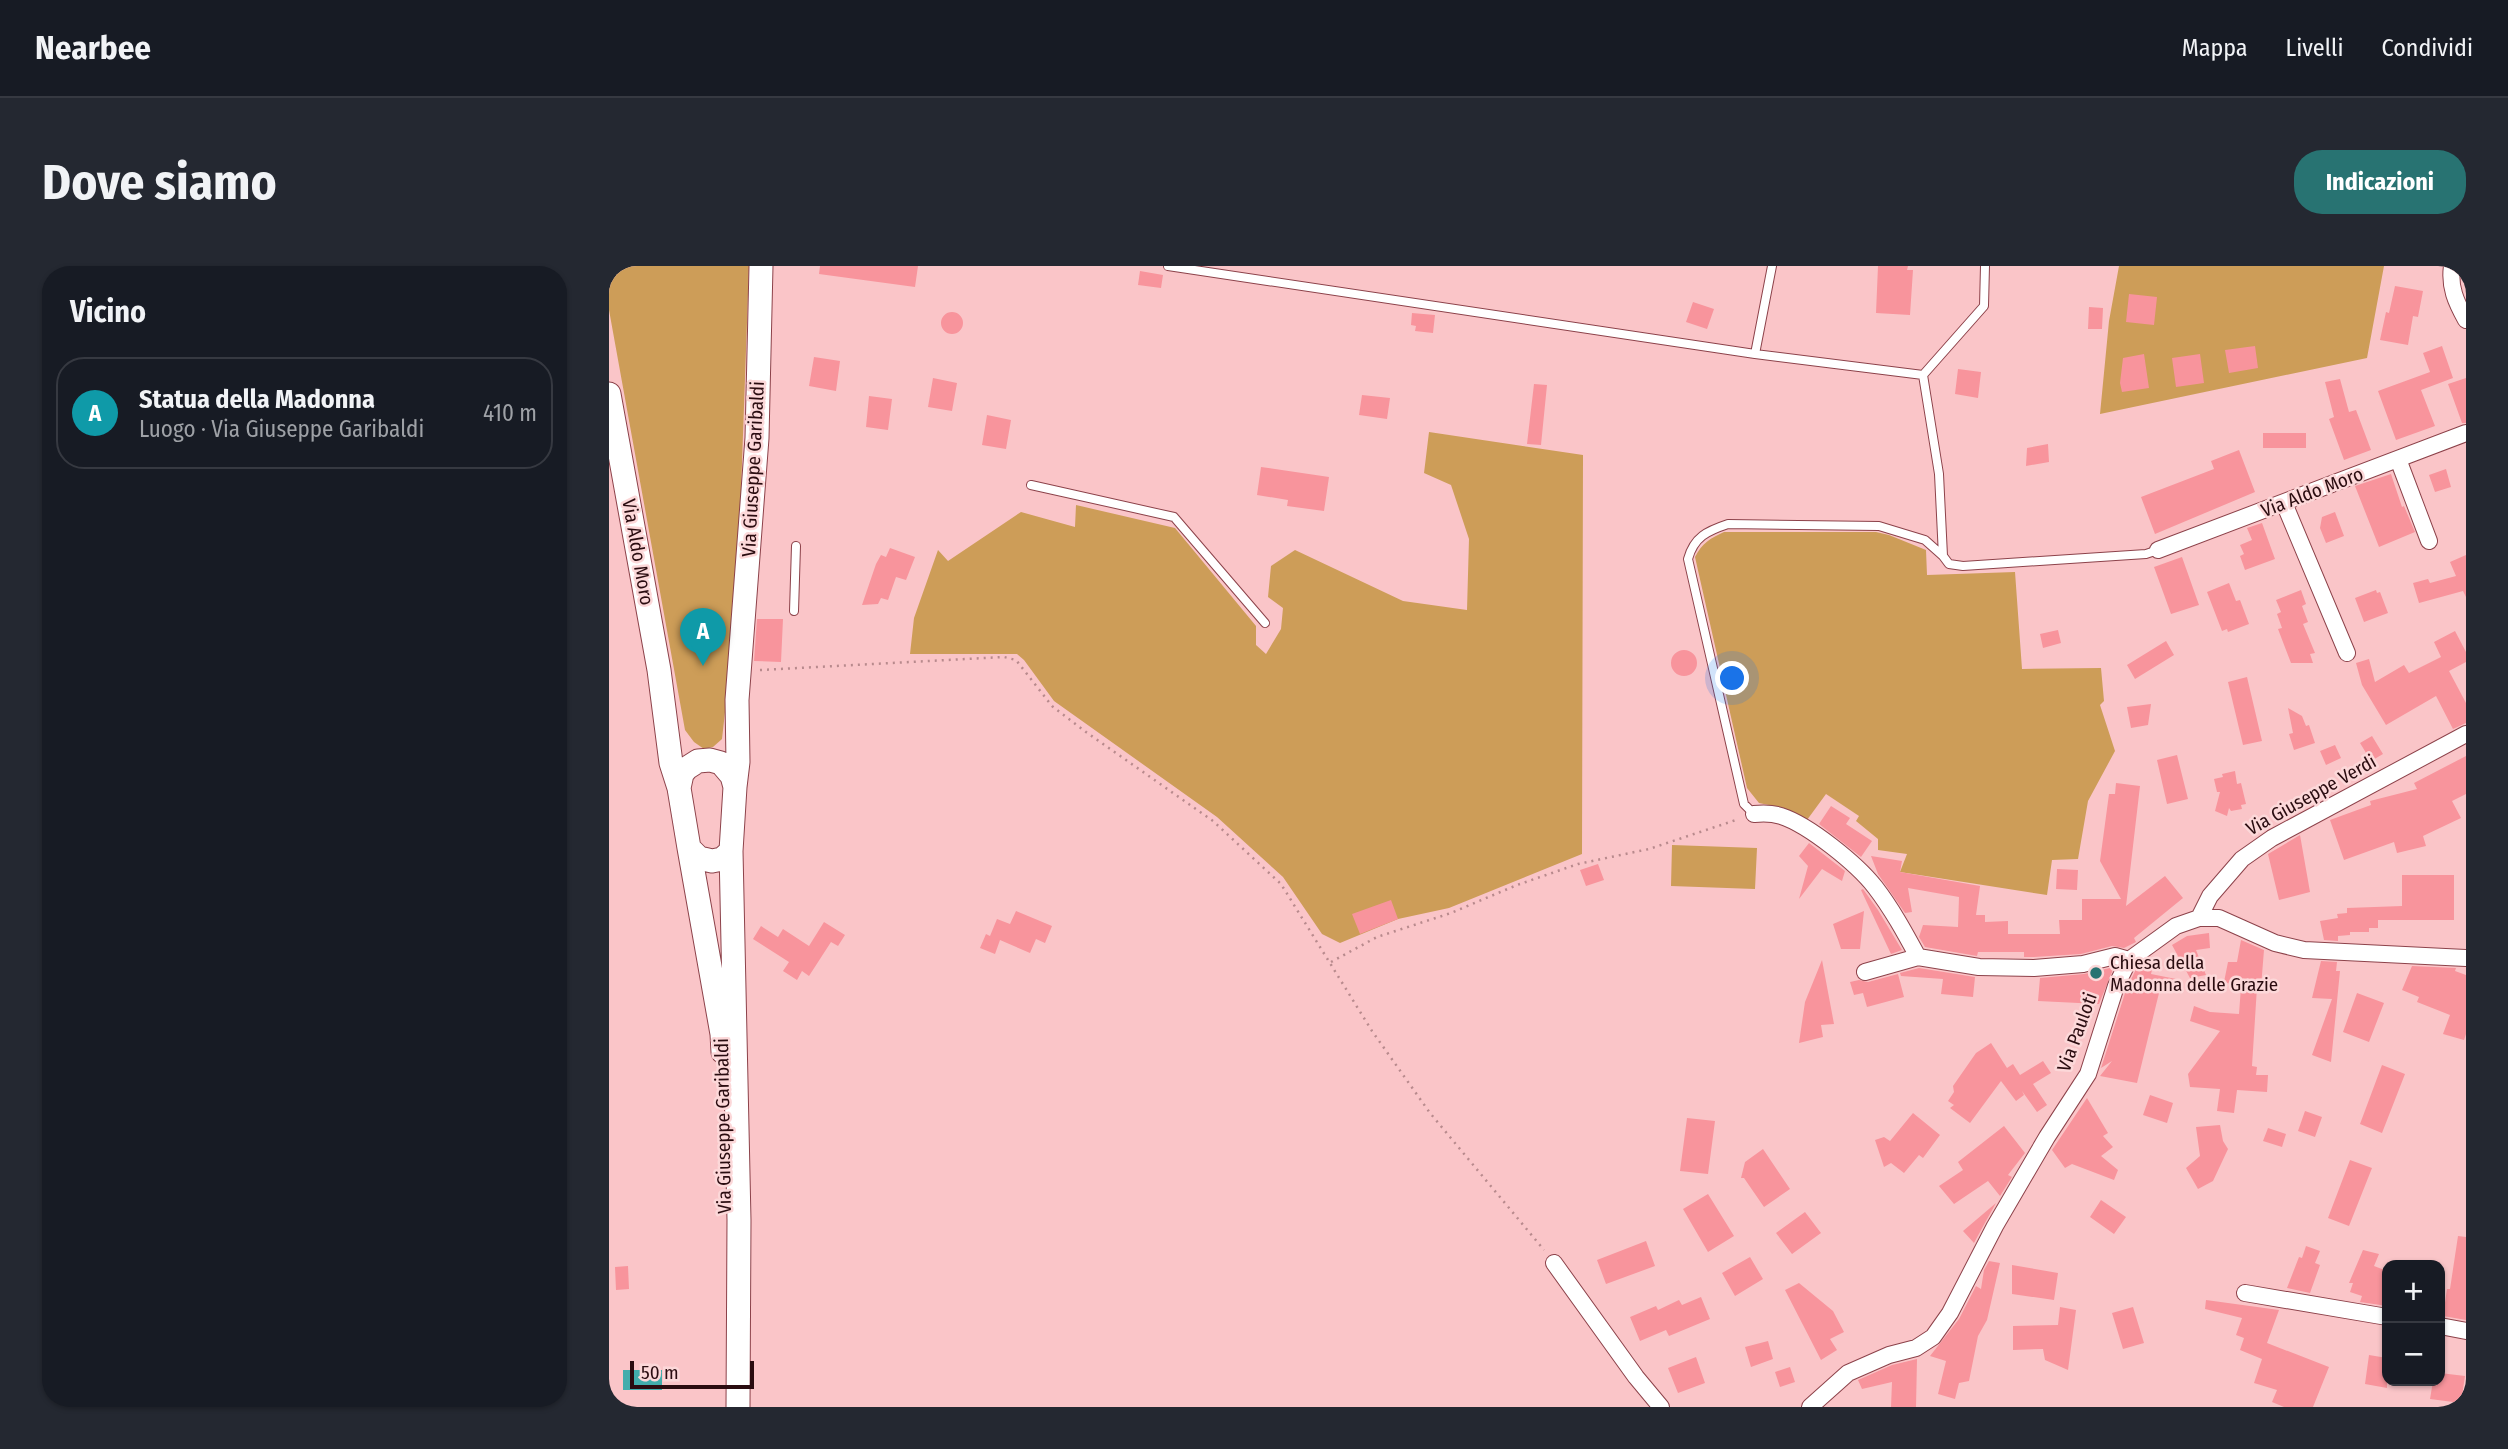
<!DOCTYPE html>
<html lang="it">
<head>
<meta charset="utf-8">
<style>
	:root { --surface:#171b24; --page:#242831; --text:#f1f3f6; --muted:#9ea1a6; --line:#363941; --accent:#287372 }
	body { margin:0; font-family:"Fira Sans Condensed",sans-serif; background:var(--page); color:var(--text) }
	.controls { position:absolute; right:21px; bottom:21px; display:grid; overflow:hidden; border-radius:14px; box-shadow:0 2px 5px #0004 }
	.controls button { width:63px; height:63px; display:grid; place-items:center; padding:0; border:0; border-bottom:2px solid var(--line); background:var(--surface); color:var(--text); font:35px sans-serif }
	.scale { position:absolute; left:21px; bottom:18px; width:124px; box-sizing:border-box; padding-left:7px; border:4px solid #2a0c10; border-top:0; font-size:19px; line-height:24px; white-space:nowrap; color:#2a0c10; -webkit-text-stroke:5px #fcd8d9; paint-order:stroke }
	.you { position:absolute; left:1124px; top:413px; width:24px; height:24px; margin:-18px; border:5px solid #fff; border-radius:50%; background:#1a73e8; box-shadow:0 0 0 10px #1a73e833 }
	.badge { display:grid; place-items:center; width:46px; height:46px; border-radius:50%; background:var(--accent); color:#fff; font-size:23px; font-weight:700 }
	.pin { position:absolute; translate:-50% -58px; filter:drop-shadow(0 2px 4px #0008) }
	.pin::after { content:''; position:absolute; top:37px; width:24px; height:21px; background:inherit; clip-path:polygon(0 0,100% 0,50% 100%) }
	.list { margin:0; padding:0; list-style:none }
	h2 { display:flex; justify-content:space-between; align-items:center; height:91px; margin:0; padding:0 28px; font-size:30px }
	h2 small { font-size:23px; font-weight:400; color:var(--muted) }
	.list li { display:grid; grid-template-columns:46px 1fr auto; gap:21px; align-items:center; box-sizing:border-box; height:112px; margin:0 14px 14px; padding:0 14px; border:2px solid var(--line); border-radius:28px }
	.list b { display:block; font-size:26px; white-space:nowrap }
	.list p { margin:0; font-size:23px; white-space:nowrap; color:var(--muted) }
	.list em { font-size:23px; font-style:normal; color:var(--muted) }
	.map { position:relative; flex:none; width:1857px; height:1141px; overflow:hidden; border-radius:28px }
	header { display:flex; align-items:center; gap:42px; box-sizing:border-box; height:98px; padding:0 35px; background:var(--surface); border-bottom:2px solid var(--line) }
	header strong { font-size:33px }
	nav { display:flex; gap:38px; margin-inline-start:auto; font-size:24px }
	.intro { display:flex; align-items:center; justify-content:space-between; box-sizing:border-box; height:168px; padding:0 42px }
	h1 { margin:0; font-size:49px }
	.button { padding:18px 32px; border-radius:28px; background:var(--accent); color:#fff; font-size:24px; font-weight:700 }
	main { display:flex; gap:42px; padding:0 42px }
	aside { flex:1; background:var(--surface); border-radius:28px; box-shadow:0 2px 5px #0004 }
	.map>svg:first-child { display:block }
</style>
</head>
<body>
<header>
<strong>Nearbee</strong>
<nav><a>Mappa</a><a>Livelli</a><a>Condividi</a></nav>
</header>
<div class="intro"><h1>Dove siamo</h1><a class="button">Indicazioni</a></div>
<main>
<aside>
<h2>Vicino<small></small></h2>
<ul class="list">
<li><span class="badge" style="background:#0f9aa8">A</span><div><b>Statua della Madonna</b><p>Luogo · Via Giuseppe Garibaldi</p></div><em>410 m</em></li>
</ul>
</aside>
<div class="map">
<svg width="1857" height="1141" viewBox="0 0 1857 1141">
	<rect width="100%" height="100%" fill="#fac5c8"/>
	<path fill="#cd9d58" d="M0 0H140L128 338 113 473 104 481 95 483 85 476 76 464 0 44Z
		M1510 0H1775L1758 92 1491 148 1500 55Z
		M820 166 974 189 973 588 840 642 789 653 731 677 713 668 674 611 608 551 445 435 415 394 408 388H301L305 352 329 284 339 295 412 246 466 261 467 239 566 262 647 360V379L657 388 672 363 674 342 659 331 662 300 686 284 794 335 858 344 860 273 842 219 815 207Z
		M1115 266H1267L1280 269 1317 284 1318 309 1406 306 1413 403 1492 402 1495 435 1491 439 1506 485 1479 535 1469 593 1443 594 1438 629 1291 606 1298 588 1269 584V573L1247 555 1250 550 1217 528 1198 554 1175 542 1150 537 1138 522 1086 291C1093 277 1102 272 1115 266Z
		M1063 579 1148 582 1146 623 1062 620Z"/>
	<path fill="#42adac" d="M14 1104H53V1124H14Z"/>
	<path fill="#f8949c" d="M211 0H309L306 21 210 8Z
		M1269 0H1299L1298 4H1304L1301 49 1267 47Z
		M531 5 554 9 552 22 529 19Z
		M1786 20 1814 25 1809 51 1804 50 1799 79 1771 74 1777 46 1780 47Z
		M1520 28 1548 31 1545 59 1517 56Z
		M1084 36 1105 43 1098 63 1077 56Z
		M1480 41 1494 42 1493 63H1479Z
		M332 57a11 11 0 1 1 22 0a11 11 0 1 1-22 0Z
		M803 47 826 49 824 67 806 65 807 60 802 59Z
		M1646 80 1649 102 1620 107 1616 84Z
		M1833 80 1844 112 1812 124 1826 160 1787 174 1769 125 1821 106 1814 87Z
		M1535 88 1540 122 1513 126 1511 117 1514 92Z
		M1591 88 1595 117 1567 121 1563 92Z
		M205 91 231 95 227 125 200 120Z
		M1349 103 1372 106 1369 132 1346 128Z
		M324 112 348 117 343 145 319 141Z
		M1857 112V157H1853L1839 118Z
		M1731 113 1740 146 1747 144 1762 184 1735 194 1720 153 1725 151 1716 116Z
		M925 118 938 119 932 179 918 178Z
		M753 129 781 132 778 153 750 149Z
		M260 130 283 133 279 164 257 161Z
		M378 149 402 154 397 183 373 179Z
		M1654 167H1697V182H1654Z
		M1439 178 1440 196 1417 200 1418 182Z
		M1630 184 1646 226 1546 268 1532 231 1605 203 1602 195Z
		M652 201 720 211 715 245 678 240 679 234 648 229Z
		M1837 203 1842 221 1826 226 1820 209Z
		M1782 208 1793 241 1795 240 1806 266 1770 281 1746 220Z
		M1726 246 1735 270 1717 277 1711 262 1713 251Z
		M1653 257 1666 293 1636 304 1631 290 1635 288 1631 279 1643 274 1638 262Z
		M281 282 306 291 297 314 287 311 279 334 272 332 269 338 253 339 267 298 272 289 277 291Z
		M1857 289V331L1854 325 1810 337 1804 317 1819 313 1821 317 1847 310 1841 296Z
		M1573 291 1590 339 1562 348 1545 301Z
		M1620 317 1627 335 1631 334 1640 358 1619 366 1618 363 1613 365 1598 326Z
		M1692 324 1697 338 1693 340 1699 356 1694 358 1706 387 1701 388 1704 397H1682L1669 363 1673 362 1668 348 1672 346 1667 334Z
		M1767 324 1768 327 1771 326 1779 347 1755 356 1746 332Z
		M148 353H174L172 396 145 395Z
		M1449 364 1452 377 1434 382 1431 368Z
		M1846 365 1857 386V396L1840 405 1857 437V457L1844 463 1827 430 1777 459 1753 419 1747 397 1760 393 1766 416 1795 399 1800 407 1832 391 1825 376Z
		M1557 375 1565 389 1526 413 1518 399Z
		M1062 397a13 13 0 1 1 26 0a13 13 0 1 1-26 0Z
		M1638 411 1653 475 1634 479 1619 416Z
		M1542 438 1539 459 1522 462 1518 441Z
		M1679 442 1693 450 1697 460 1700 459 1706 477 1685 484 1680 468 1684 467Z
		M1763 470 1774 488 1762 495 1751 477Z
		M1726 479 1732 492 1717 499 1711 485Z
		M1568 489 1579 533 1558 538 1548 494Z
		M1857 490V528L1843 535 1852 552 1814 570 1817 580 1788 587 1785 576 1735 594 1721 554 1762 539 1761 535 1808 523 1805 517Z
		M1626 505 1628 518 1632 517 1637 538 1632 539 1633 543 1622 545 1620 542 1618 550 1606 545 1611 526H1608L1605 513 1614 511 1613 508Z
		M1507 517 1531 520 1517 640 1556 610 1574 632 1525 672 1527 676 1515 682 1503 680 1472 688 1425 691H1415V686H1369L1368 690 1316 681 1310 671 1314 659 1349 661 1350 631 1299 622 1303 646 1296 647 1269 608 1262 590 1293 595 1291 606 1371 620 1367 649H1376V656L1399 655V668H1451L1450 654H1473V633H1512L1491 595 1500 528H1506Z
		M1222 540 1241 552 1237 558 1263 575 1252 591 1210 558Z
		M1691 569 1701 626 1670 634 1659 588Z
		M1200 577 1236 605 1233 615 1213 603 1190 633 1199 600 1190 590Z
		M989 598 995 614 977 620 971 604Z
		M1448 603 1469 604 1468 624 1447 623Z
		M1793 609H1845V654H1769V662H1760V666H1741V669L1729 670V675L1715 674 1711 655 1729 652 1728 648 1738 647V642L1793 640Z
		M1254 623 1269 644 1293 684 1282 688 1252 624Z
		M782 634 789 653 751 668 743 648Z
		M407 645 443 660 436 677 427 673 421 687 391 674 386 688 371 682 377 668 381 670 388 653 401 658Z
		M1255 645 1251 683H1232L1224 658Z
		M215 656 236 669 229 680 222 676 200 710 193 705 188 714 174 705 180 696 144 673 152 660 169 671 174 663 200 680Z
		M1600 667 1601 682 1587 684 1597 709 1581 712 1563 679 1578 670Z
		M1632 674 1655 684 1652 721H1648L1643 800 1648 801 1647 809H1659L1658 826 1628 824 1625 847 1608 845 1611 823 1581 821 1579 808 1611 765 1581 755 1585 740 1601 746 1630 748 1632 721 1615 716 1619 696H1628Z
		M1213 694 1225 758 1212 759 1214 771 1190 777 1196 736Z
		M1712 695 1728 696 1727 705H1731L1722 796 1703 789 1723 733 1703 732Z
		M1803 700 1847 702 1846 705 1857 709V768L1855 774 1834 768 1841 749 1808 736 1810 731 1793 724Z
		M1505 701 1490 738 1429 735 1431 712 1475 708Z
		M1528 701 1543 704 1542 708 1572 714 1536 722 1550 727 1528 817 1491 810 1503 795 1492 802 1517 724Z
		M1310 702 1366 711 1364 731 1332 728 1334 713 1292 710 1291 707Z
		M1289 708 1295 731 1258 741 1254 727 1245 729 1241 716 1250 714 1259 716Z
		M1748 727 1775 737 1760 776 1734 766Z
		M1382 777 1398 802 1404 798 1411 809 1434 795 1442 807 1424 818 1438 839 1428 846 1413 825 1415 829 1407 835 1392 815 1361 857 1341 842 1345 839 1339 835 1345 826 1344 820 1367 787Z
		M1773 799 1796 808 1773 867 1751 858Z
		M1541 829 1564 837 1558 857 1534 849Z
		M1478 832 1499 867 1494 870 1504 881 1492 890 1509 904 1505 914 1463 898 1456 902 1443 884Z
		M1696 845 1713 851 1706 871 1689 865Z
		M1304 847 1331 869 1314 892 1310 889 1295 907 1282 897 1275 901 1266 874 1275 871 1281 875Z
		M1078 852 1106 855 1099 908 1071 905Z
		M1611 859 1614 875 1619 883 1604 915 1589 923 1577 902 1591 890 1587 861Z
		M1395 860 1416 887 1399 909 1403 911 1391 930 1379 915 1345 938 1330 920 1354 904 1349 896Z
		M1659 862 1677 868 1673 881 1654 875Z
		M1154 883 1181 923 1155 941 1135 912H1132L1136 896Z
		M1741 894 1763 902 1740 960 1719 952Z
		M1099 928 1125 970 1099 986 1074 943Z
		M1492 934 1517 951 1505 968 1481 951Z
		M1387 937 1377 955 1365 977 1354 965Z
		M1196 946 1212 967 1183 988 1167 967Z
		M1849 970 1857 971V1054L1834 1050 1838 1023H1841Z
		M1037 975 1046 1000 997 1018 988 994Z
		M1697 980 1711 985 1706 997 1711 999 1701 1027 1678 1022 1690 991 1693 992Z
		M1754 984 1770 988 1765 1000 1778 1005V1040L1751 1036 1753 1030 1741 1026 1744 1017H1740Z
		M1141 991 1154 1013 1126 1030 1113 1007Z
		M1380 995 1391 997 1378 1054 1369 1070 1360 1115 1350 1117 1346 1133 1329 1128 1337 1095 1321 1090 1350 1053 1367 1020 1372 1023 1375 1004Z
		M1403 999 1449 1007 1445 1034 1403 1028Z
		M19 1000 20 1023 7 1024 6 1001Z
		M1190 1017 1224 1045 1235 1066 1221 1073 1228 1084 1212 1094 1176 1024Z
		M1092 1031 1101 1053 1060 1070 1057 1064 1031 1075 1021 1051 1047 1040 1049 1044 1070 1034 1073 1039Z
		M1597 1034 1670 1044 1658 1077 1720 1101 1704 1141H1675L1663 1136 1668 1124 1645 1117 1653 1093 1631 1084 1635 1072 1627 1069 1633 1052 1596 1043Z
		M1451 1041 1467 1044 1459 1104 1436 1094 1434 1083 1404 1084V1060L1449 1059Z
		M1524 1041 1535 1077 1514 1083 1503 1047Z
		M1159 1075 1164 1093 1142 1101 1136 1081Z
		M1760 1089 1778 1092V1122L1756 1118Z
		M1087 1091 1096 1117 1069 1127 1059 1102Z
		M1308 1093 1307 1141H1282L1283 1116 1253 1123 1249 1114 1283 1099Z
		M1181 1101 1186 1116 1171 1121 1166 1106Z
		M1831 1107 1856 1110 1852 1137 1821 1133 1824 1115H1831Z"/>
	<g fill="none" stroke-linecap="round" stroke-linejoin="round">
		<g stroke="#8c424a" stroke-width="10">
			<path id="service" d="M559 0 1146 88 1314 109 1330 208 1334 290 1340 298 1354 300 1537 288 1549 284
				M1146 88 1163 0
				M1314 109 1375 40 1376 0
				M422 219 565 251 656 357
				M185 345 187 280
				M1145 548 1135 538 1079 293C1085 271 1098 265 1119 258L1270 260 1316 274 1334 290"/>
		</g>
		<g stroke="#8c424a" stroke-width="18">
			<path id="minor" d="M1843 0C1840 21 1847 36 1857 54
				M1789 193 1820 275
				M1675 237 1738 387
				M1549 284 1857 167
				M1145 548C1154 547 1163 547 1172 550 1200 559 1248 598 1266 621 1283 643 1296 667 1309 691L1370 701 1425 702 1474 698 1506 690 1520 694
				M1590 652 1601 630 1633 593 1663 572 1857 468
				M1256 706 1309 691
				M945 997 1027 1111 1052 1141
				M1636 1027 1778 1051
				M1831 1060 1857 1065
				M1201 1141 1239 1107 1280 1089 1307 1082 1324 1071 1341 1047 1386 960 1438 871 1479 808 1507 720 1520 694 1567 660 1590 652H1610L1666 677 1695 684 1857 692"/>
		</g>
		<g stroke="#8c424a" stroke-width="25">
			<path id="secondary" d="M0 128 50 404 62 497 70 522
				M126 521 129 496 128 434 148 172 152 0
				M80 582 113 768 114 786
				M122 585 113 593 103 595 90 592 80 582 70 522 73 508 78 502 89 495 101 494 112 497 123 510 126 521 122 585 130 954 129 1141"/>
		</g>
		<path stroke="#b88a8d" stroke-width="2.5" stroke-dasharray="2 5" stroke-linecap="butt" d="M151 404 395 391 407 394 443 440 477 466 604 555 672 618 763 765 821 847 935 984
			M722 696 768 671 842 647 908 619 969 598 1040 583 1130 553"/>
		<use href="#service" stroke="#fff" stroke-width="8"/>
		<use href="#minor" stroke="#fff" stroke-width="16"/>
		<use href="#secondary" stroke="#fff" stroke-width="23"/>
	</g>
	<circle fill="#287372" stroke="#fcd8d9" stroke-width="2.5" cx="1487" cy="707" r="7"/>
	<g text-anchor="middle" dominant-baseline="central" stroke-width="5" stroke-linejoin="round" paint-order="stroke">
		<g font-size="19" fill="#2a0c10" stroke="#fcd8d9">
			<text transform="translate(144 203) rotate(-87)">Via Giuseppe Garibaldi</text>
			<text transform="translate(1703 226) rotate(-21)">Via Aldo Moro</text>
			<text transform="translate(29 286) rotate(80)">Via Aldo Moro</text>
			<text transform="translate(1702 529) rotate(-29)">Via Giuseppe Verdi</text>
			<text transform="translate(1468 766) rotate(-70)">Via Pauloti</text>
			<text transform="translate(114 860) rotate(-91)">Via Giuseppe Garibaldi</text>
		</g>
		<g font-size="19" fill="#2a0c10" stroke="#fcd8d9" text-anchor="start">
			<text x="1501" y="696">Chiesa della<tspan x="1501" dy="22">Madonna delle Grazie</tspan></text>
		</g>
	</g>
</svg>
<div class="controls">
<button>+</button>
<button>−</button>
</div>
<div class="scale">50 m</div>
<div class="you"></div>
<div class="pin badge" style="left:94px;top:400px;background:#0f9aa8">A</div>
</div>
</main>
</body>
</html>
